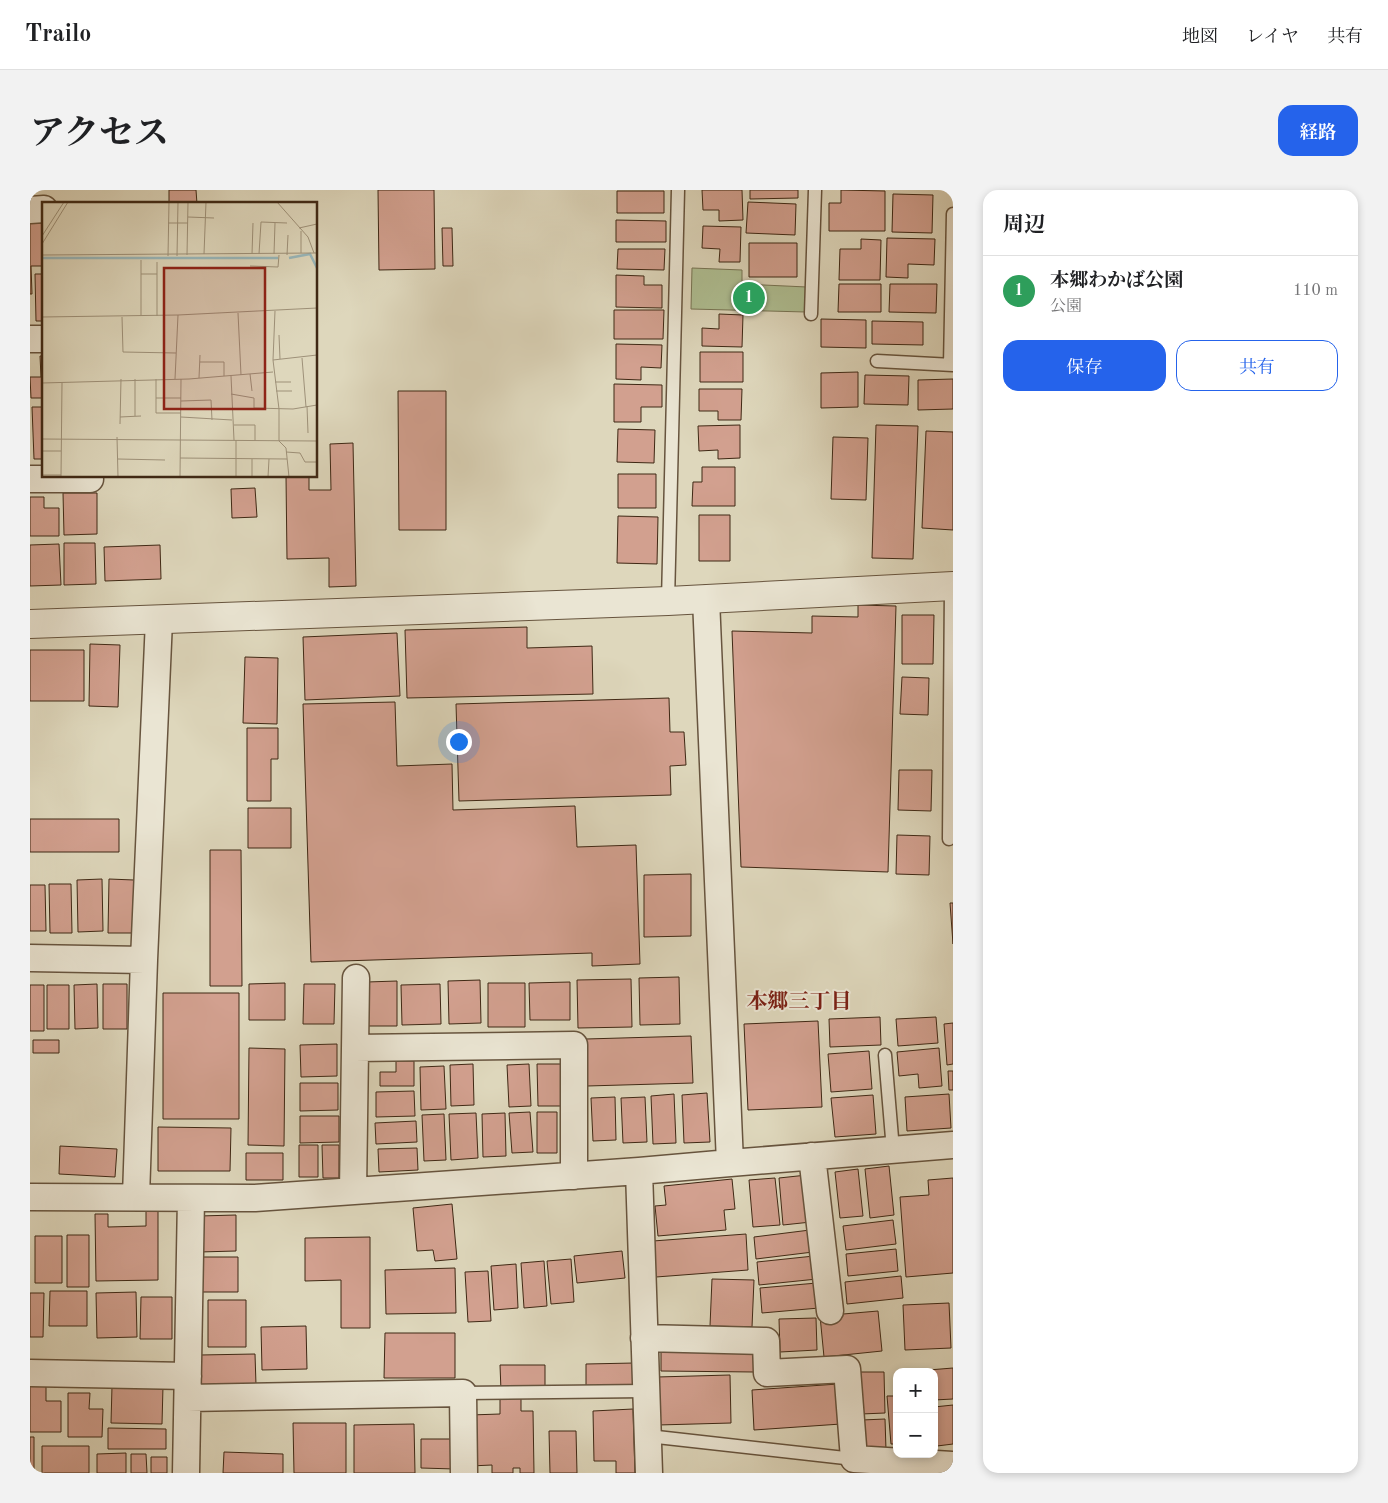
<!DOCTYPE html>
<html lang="ja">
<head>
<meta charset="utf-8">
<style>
	:root { --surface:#fff; --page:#f2f2f2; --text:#202124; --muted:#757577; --line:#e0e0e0; --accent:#2563eb }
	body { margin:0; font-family:"Old Standard TT","Noto Serif JP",serif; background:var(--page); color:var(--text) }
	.controls { position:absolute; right:15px; bottom:15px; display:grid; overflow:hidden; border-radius:10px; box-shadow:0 2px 8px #0003 }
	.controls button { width:45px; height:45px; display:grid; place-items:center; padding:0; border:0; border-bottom:1px solid var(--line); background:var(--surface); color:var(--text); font:25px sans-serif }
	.you { position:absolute; left:428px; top:551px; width:18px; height:18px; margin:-12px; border:4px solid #fff; border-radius:50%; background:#1a73e8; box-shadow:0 0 0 8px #1a73e833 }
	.badge { display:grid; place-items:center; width:32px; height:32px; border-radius:50%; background:var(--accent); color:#fff; font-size:16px; font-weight:700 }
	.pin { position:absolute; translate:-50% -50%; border:2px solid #fff; box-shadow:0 1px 5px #0006 }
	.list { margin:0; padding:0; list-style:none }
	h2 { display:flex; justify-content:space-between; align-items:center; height:65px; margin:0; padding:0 20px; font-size:21px }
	h2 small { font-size:16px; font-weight:400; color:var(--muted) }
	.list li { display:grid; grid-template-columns:32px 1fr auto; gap:15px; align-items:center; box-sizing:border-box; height:70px; padding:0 20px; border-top:1px solid var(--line) }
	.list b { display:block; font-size:19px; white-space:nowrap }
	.list p { margin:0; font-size:16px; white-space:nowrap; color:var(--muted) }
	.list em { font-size:16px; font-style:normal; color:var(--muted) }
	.actions { display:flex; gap:10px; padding:15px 20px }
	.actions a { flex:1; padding:11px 0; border:1px solid var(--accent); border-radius:15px; text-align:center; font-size:18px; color:var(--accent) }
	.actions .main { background:var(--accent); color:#fff }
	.map { position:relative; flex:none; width:923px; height:1283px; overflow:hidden; border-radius:15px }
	header { display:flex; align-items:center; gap:30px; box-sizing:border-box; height:70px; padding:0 25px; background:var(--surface); border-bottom:1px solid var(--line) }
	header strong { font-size:24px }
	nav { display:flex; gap:28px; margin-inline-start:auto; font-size:18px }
	.intro { display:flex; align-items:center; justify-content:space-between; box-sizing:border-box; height:120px; padding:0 30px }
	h1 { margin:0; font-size:35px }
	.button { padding:12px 22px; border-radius:15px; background:var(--accent); color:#fff; font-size:18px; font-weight:700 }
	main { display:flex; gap:30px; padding:0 30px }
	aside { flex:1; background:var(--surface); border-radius:15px; box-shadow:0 2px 8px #0003 }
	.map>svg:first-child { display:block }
</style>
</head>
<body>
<header>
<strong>Trailo</strong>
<nav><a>地図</a><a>レイヤ</a><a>共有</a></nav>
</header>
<div class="intro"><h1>アクセス</h1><a class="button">経路</a></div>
<main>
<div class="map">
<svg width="923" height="1283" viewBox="0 0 923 1283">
	<rect width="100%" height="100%" fill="#ded7bc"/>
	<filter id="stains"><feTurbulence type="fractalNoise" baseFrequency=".004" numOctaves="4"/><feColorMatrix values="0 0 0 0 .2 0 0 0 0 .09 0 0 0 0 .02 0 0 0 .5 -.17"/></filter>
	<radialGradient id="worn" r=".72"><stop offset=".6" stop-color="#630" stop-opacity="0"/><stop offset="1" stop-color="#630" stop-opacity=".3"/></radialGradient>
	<path fill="#afbf93" stroke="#777454" d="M662 78 712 80V94L777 97 776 122 661 119Z"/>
	<path fill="#d2a08f" stroke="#3f2814" d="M139 0H166L167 14H139Z
		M348 0H404L405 79 349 80Z
		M672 0H712L713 30 689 31V20H673Z
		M720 0H768V8L720 9Z
		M811 0 855 1V41H799V13H811Z
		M587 1H634V23H587Z
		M863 4 903 5 902 43 862 42Z
		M718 12 766 14 765 45 716 43Z
		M586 30 636 31V52H586Z
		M0 33H14V76H1L2 104H0Z
		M673 36 711 37 710 72H689L690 59 672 58Z
		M412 38H422L423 76H413Z
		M857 48 905 49 904 75 878 74V88L856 87Z
		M831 49 851 50 850 90H809L810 59H831Z
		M719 53H767V87H719Z
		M588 59H635L634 80 587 79Z
		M5 84H14V131H6Z
		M586 85 614 86V95H632V118L586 117Z
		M809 94H851V122H808Z
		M860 94H907L906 123 859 122Z
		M584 120H634L633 149H584Z
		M689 124 713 125 712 157 672 156V138L689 139Z
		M791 129 836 130V158L791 157Z
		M842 131 893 132V155L842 154Z
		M586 154 632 155 631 178 611 177V190L586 189Z
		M670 162H713V192H670Z
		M10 166H14V208H1L0 187H11Z
		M828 182V217L791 218V183Z
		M835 185 879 186 878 215 834 214Z
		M923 189V219L888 220V190Z
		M584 194 632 195V217H611V232H584Z
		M669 199H712L711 230H688V221H669Z
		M368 201H416V340H369Z
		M2 217H14V269H4Z
		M710 235V268L688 269V260L669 261 668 236Z
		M846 235 888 236 883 369 842 368Z
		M588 239 625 240 624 273 587 272Z
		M896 241 923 242V340L892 338Z
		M803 247 838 248 836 310 801 309Z
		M323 253 326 396 299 397V368L257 369 256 286H279V300H301L300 254Z
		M672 277H705V316H662L663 292H672Z
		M588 284H626V318H588Z
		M225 298 227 327 202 328 201 299Z
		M33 303H67V344L34 345Z
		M0 307H14V318H29V346H0Z
		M669 325H700V371H669Z
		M588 326 628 327 627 374 587 373Z
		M34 353H65L66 394 34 395Z
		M29 354 31 395 0 396V355Z
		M130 355 131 389 75 391 74 357Z
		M828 415 866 416 858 682 711 677 702 441 782 443V426L828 427Z
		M872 425H904L903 474H872Z
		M497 437V458L562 456 563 504 377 508 375 440Z
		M367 443 370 506 275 510 273 447Z
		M60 454 90 455 88 517 59 516Z
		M0 460H54V511H0Z
		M215 467 248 468 247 534 213 533Z
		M872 487 899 488 898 525 870 524Z
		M639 508 640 542H654L656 575 640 576 641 605 429 611 426 514Z
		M365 512 367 576 422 574 423 620 545 616 547 657 606 655 610 774 562 776V763L281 772 273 514Z
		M217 538H248V569H241V611H217Z
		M869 580H902L901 621 868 620Z
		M218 618H261V658H218Z
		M0 629H89V662H0Z
		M867 645 900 646 899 685 866 684Z
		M180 660H211L212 796H180Z
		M661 684V746L614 747V685Z
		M72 689 73 741 48 742 47 690Z
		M79 689 104 690 102 743H78Z
		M19 694H41L42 743H20Z
		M0 695H15L16 741H0Z
		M920 713H923V754Z
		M649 787 650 834 610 835 609 788Z
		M601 789 602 837 548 838 547 790Z
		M450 790 451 833 419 834 418 791Z
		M367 791V836H338L337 792Z
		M540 792V830H500L499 793Z
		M255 793V830H219V794Z
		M458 793H495V837H458Z
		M67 794 68 838 45 839 44 795Z
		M73 794H97V839H73Z
		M274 794H305L304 834H273Z
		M410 794 411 834 372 835 371 795Z
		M0 795H14V841H0Z
		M17 795H39V839H17Z
		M133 803H209V929H133Z
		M850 827 851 855 800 857 799 829Z
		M906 827 908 853 868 856 866 829Z
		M788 831 792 917 718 920 714 834Z
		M923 833V874L917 875 914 834Z
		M661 846 663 893 557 896 556 849Z
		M3 850H29V863H3Z
		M307 854V886L271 887 270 855Z
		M219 858 255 859 254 956 218 955Z
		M909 858 912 896 889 898 888 884 869 886 867 862Z
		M839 861 842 899 801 902 798 864Z
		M366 871H384V896H350V882H366Z
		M443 874 444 915 421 916 420 875Z
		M499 874 501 916 479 917 477 875Z
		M507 874H531L532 916H508Z
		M414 876 416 919 391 920 390 877Z
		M918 881H923V900H919Z
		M270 893H308V920L270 921Z
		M384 901 385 926 346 927V902Z
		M677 903 680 952 654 953 652 905Z
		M644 904 646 953 623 954 621 906Z
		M919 904 921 938 877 941 875 907Z
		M843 905 846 944 805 947 801 908Z
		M585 907 586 950 563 951 561 908Z
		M615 907 617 952 593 953 591 908Z
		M500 922 503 962 482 963 479 923Z
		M507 922H527V963H507Z
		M446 923 448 968 421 970 419 924Z
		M475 923 476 966 453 967 452 924Z
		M414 924 416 970 394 971 392 925Z
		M270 926H309V952L270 953Z
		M386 931 387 952 346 954 345 933Z
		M128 937 201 938 200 981H128Z
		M269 955H288V987H269Z
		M292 955H309V988H293Z
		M30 956 87 959 85 987 29 984Z
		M387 958 388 980 349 982 348 959Z
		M216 963H253V990H216Z
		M859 976 864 1025 840 1028 835 979Z
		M828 979 833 1026 810 1028 805 982Z
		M777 985 781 1032 753 1035 749 988Z
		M745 988 750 1035 723 1037 719 990Z
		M923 988V1083L876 1087 870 1007 899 1005 898 990Z
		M702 989 705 1019 694 1020 696 1040 628 1046 625 1016 636 1015 634 996Z
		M422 1014 427 1069 405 1071 403 1060 387 1061 383 1018Z
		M116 1021H128V1090L66 1091 65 1024H78V1037L116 1036Z
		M206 1025V1061L169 1062V1026Z
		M863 1030 866 1054 816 1060 813 1036Z
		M780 1040 783 1062 726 1069 724 1047Z
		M716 1044 718 1080 626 1087 623 1051Z
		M37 1045H59V1097H37Z
		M5 1046H32V1093H5Z
		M340 1047V1138H311V1090L275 1091V1048Z
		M866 1059 868 1081 818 1086 816 1064Z
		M592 1061 595 1088 547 1093 544 1066Z
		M784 1066 787 1089 729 1095 727 1072Z
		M170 1067H208V1102H170Z
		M541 1069 544 1112 521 1114 517 1071Z
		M514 1071 517 1116 494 1118 491 1073Z
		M486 1074 488 1118 464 1120 461 1076Z
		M425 1078 426 1123 356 1124 355 1080Z
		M458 1081 461 1131 438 1132 435 1082Z
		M871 1086 873 1108 817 1114 815 1092Z
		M682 1089 724 1090 722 1137 680 1136Z
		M787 1093 789 1118 732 1123 730 1098Z
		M20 1101H57V1136H19Z
		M106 1102 107 1147 67 1148 66 1103Z
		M0 1103H14L13 1147H0Z
		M111 1107H142V1149H110Z
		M178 1110H216V1157H178Z
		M919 1113 921 1158 875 1160 873 1115Z
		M848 1121 852 1161 794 1167 790 1126Z
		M786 1128 787 1160 750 1162 749 1129Z
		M276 1136 277 1179 232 1180 231 1137Z
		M355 1143H425V1188H354Z
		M631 1157H724V1182L631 1181Z
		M225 1164 226 1195 170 1196V1165Z
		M604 1173V1197L556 1198V1174Z
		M470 1175H515V1200L471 1201Z
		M923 1178V1209L904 1210V1182H874Z
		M829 1182H854L855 1223 831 1224Z
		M700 1185 701 1233 628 1235 627 1187Z
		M808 1194 811 1234 724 1240 722 1200Z
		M0 1196H16V1211H31V1242H0Z
		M82 1196H133L132 1234 81 1233Z
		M38 1203H60L59 1219H73L72 1247H38Z
		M857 1206H867V1254H861Z
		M470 1208H491V1221H503L504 1283H490V1278H483V1283H462V1275L440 1276V1225L470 1224Z
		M923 1215V1254L907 1256 904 1217Z
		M603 1219 605 1283H586V1271H564L563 1221Z
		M855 1229 856 1260H833L832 1230Z
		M263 1233H316V1283H264Z
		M384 1234 385 1283H324V1235Z
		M78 1238 136 1239V1259H78Z
		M519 1241H546L547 1283H520Z
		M0 1247H4V1283H0Z
		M391 1249H425V1279L391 1278Z
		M12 1256H59V1283H12Z
		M194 1262 253 1264V1283H193Z
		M96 1263V1283H67V1264Z
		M101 1264H116L117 1283H101Z
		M121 1267H137V1283H121Z"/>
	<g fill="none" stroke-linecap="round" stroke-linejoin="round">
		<g stroke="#67543e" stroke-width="15">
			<path id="service" d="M781 124 785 0
				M847 171 923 175
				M920 175 923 24
				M638 411 648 0
				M919 649 921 396
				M855 865 863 960
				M433 1203 616 1201
				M618 1246 824 1269"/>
		</g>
		<g stroke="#67543e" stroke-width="29">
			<path id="minor" d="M0 20 14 19
				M0 149H14
				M0 289H60
				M676 409 700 973
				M0 768 114 770
				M325 858 544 855V986
				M782 966 800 1121
				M609 981 619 1283
				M323 1001 326 788
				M0 1007 225 1008 609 981 700 973 923 955
				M106 1007 114 770 129 430
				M614 1148 736 1151 737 1183 817 1179 824 1269 923 1275
				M0 1183 158 1186
				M158 1208 433 1203 434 1283
				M156 1283 161 1008"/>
		</g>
		<g stroke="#67543e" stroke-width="30">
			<path id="tertiary" d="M0 434 638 411 923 396"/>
		</g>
		<use href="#service" stroke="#eae5d3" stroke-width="12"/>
		<use href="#minor" stroke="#eae5d3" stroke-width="26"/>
		<use href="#tertiary" stroke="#eae5d3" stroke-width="28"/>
	</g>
	<g text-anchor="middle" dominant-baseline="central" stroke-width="4" stroke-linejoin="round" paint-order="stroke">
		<g font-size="21" font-weight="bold" fill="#7a1f14" stroke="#eae5d3">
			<text x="769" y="812">本郷三丁目</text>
		</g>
	</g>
	<g transform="translate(12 12)">
		<rect width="275" height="275" fill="#ded7bc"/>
		<path fill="none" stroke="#98b7bb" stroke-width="2.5" d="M0 56H236M247 56 268 52 275 66"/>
		<path fill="none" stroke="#9e9179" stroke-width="1" d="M235 0 266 35 272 51M146 15 172 16M126 21H146M257 26 275 22M259 29V51M0 34 22 0M0 42 26 0M162 52 164 0M210 52 211 21M217 52 219 20 245 21M232 52 233 21M0 53 275 51M145 53 146 0M245 53 246 33M126 54 127 0M135 54 136 0M115 60V114M208 64 236 65 237 53M99 72H115M196 111 199 173M99 114V58M0 115 136 113 275 106M80 115 81 150 134 151M237 133 238 157M260 156 264 205M231 158 233 109M158 160H182V174M208 172 210 189M189 174 192 238M157 176 158 153M114 177V211H139M133 177 136 113M233 180H249M0 181 147 177 231 170M234 189H250M189 192 212 196V206L251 207 275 203M114 196H139M139 199 169 198 170 218M265 204 266 231M93 214V177M78 215 99 214M139 215 190 218M78 222 79 177M192 223H213V239M75 235 76 275M0 237 275 239M194 238V275M237 239V207L231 158 275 153M237 239 244 246 247 275M0 249H19M244 250 258 251 263 260H275M138 256 245 257M76 257 123 258M0 273H19M19 275 20 181M138 275 139 177M210 275V257M226 275 227 257"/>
		<path fill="#8f2418" fill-opacity="0.15" stroke="#8f2418" stroke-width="2.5" d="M122 66H223V207H122Z"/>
		<rect width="275" height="275" fill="none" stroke="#3f2814" stroke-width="2.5"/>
	</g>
	<rect width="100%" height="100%" filter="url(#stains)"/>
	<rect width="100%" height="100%" fill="url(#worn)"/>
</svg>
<div class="controls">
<button>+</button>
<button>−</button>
</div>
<div class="you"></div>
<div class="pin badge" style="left:719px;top:108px;background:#2e9e5b">1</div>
</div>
<aside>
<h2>周辺<small></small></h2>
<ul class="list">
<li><span class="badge" style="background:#2e9e5b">1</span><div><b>本郷わかば公園</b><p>公園</p></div><em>110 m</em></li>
</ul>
<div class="actions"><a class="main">保存</a><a>共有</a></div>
</aside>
</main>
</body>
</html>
